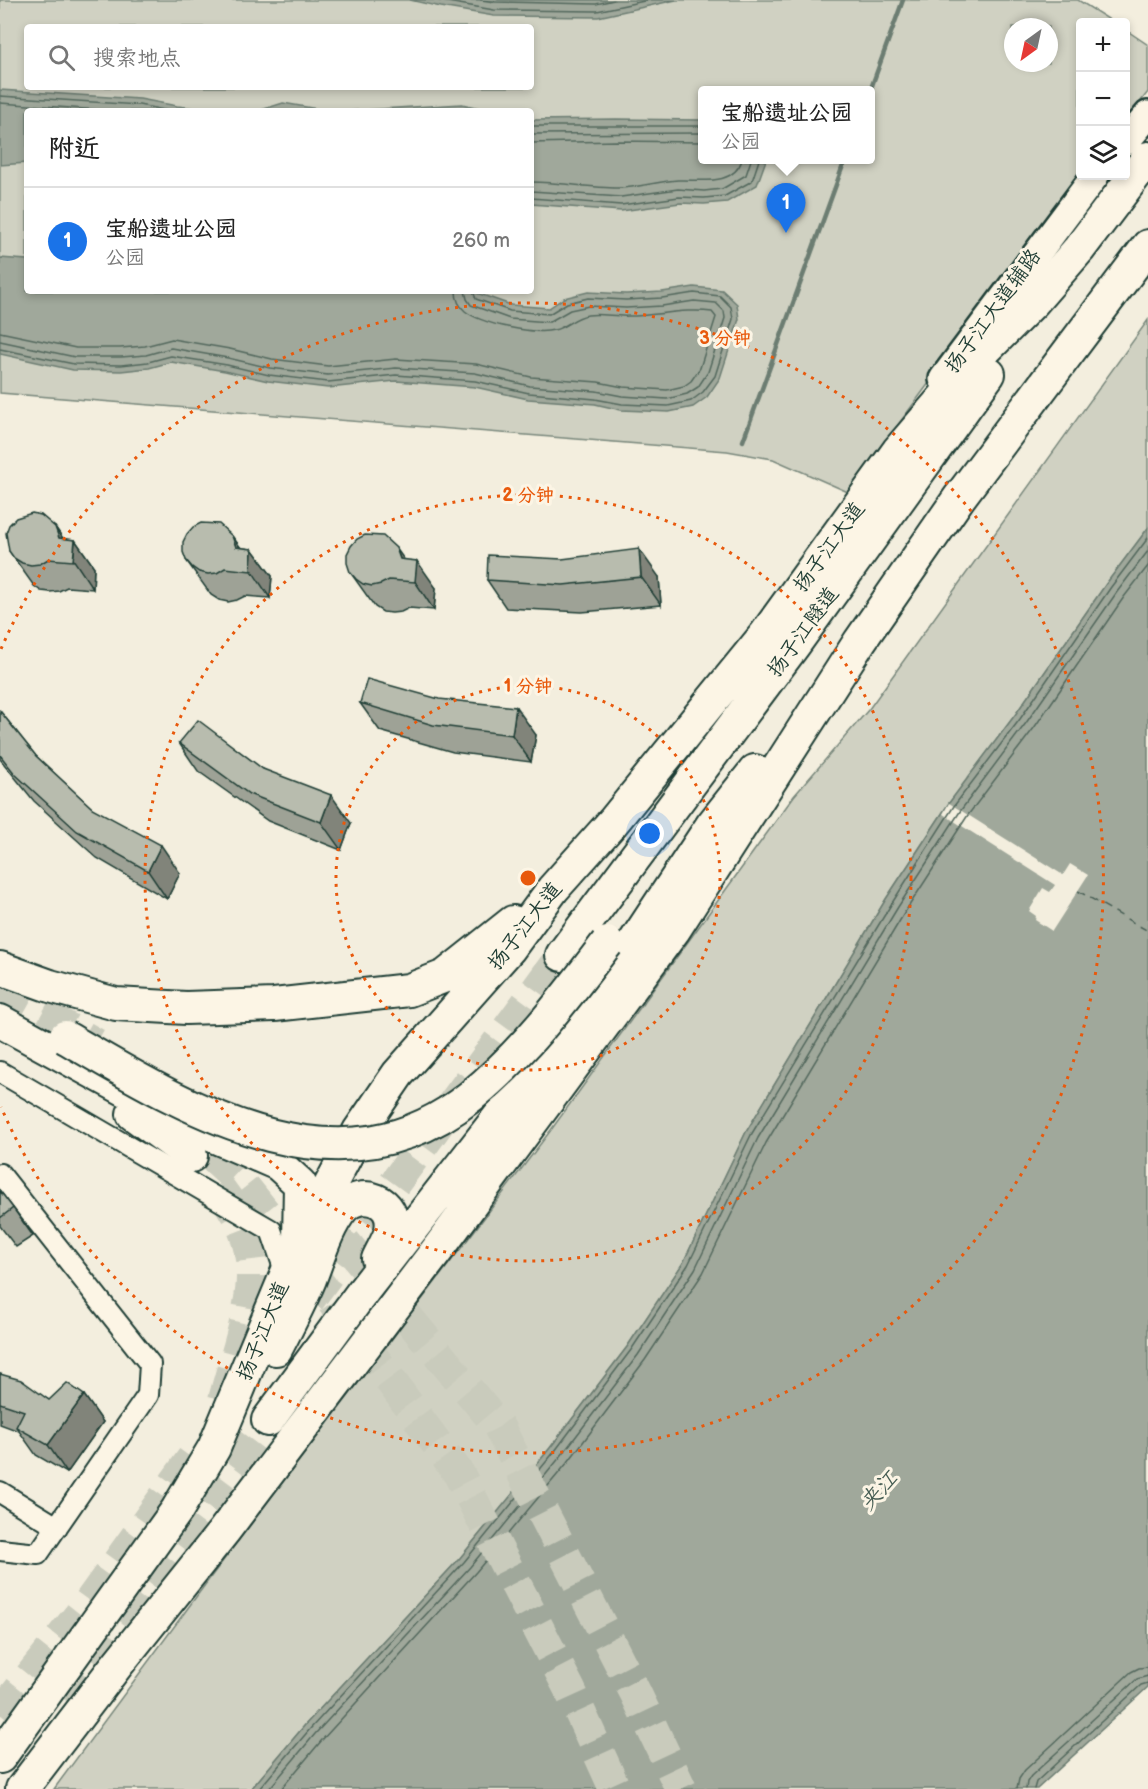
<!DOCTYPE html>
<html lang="zh">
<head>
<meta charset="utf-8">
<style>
	:root { --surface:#fff; --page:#f6f6f6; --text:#222; --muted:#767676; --line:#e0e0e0; --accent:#1a73e8 }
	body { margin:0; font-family:"Balsamiq Sans","LXGW WenKai TC",sans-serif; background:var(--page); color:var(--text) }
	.controls { position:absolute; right:18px; top:18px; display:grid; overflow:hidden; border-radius:6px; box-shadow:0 3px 9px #0003 }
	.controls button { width:54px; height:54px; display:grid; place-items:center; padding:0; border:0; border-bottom:2px solid var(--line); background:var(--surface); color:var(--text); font:30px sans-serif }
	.compass { position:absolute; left:1004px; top:18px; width:54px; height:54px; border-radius:50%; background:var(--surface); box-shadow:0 3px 9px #0003; rotate:213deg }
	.you { position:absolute; left:650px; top:834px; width:21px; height:21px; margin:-15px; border:4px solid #fff; border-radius:50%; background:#1a73e8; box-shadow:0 0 0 9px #1a73e833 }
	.badge { display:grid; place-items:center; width:39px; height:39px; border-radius:50%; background:var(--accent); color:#fff; font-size:20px; font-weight:700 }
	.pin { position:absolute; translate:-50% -50px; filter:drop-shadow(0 2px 3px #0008) }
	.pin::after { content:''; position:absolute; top:32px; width:21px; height:18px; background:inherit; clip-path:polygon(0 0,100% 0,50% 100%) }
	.popup { position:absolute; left:698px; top:86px; width:177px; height:78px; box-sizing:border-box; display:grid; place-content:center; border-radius:6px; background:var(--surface); filter:drop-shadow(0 2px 4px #0005); font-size:20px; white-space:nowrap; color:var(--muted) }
	.popup b { font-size:22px; color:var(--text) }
	.popup::after { content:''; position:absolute; left:50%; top:100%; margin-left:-12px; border:12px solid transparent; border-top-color:var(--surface) }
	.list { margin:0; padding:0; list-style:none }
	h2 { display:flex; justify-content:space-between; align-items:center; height:78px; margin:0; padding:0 24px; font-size:26px }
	h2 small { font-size:20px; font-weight:400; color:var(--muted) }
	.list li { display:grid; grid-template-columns:39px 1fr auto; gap:18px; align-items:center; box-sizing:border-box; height:108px; padding:0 24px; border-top:2px solid var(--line) }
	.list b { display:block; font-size:22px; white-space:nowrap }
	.list p { margin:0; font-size:20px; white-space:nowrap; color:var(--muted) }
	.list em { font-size:20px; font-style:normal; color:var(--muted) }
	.icon { flex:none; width:33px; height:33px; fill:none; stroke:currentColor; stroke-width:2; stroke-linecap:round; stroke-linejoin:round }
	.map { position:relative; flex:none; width:1148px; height:1789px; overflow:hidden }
	.search { position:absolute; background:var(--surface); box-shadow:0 3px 9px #0003; left:24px; top:24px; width:510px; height:66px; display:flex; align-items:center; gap:15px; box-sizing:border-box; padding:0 21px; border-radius:6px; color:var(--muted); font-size:22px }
	.panel { position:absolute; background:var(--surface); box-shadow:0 3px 9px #0003; left:24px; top:108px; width:510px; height:186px; border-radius:6px }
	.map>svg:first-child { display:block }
</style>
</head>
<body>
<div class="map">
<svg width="1148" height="1789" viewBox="0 0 1148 1789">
	<rect width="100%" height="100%" fill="#f3eede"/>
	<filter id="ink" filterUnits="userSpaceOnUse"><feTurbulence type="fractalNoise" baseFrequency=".0167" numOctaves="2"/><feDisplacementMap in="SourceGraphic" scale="12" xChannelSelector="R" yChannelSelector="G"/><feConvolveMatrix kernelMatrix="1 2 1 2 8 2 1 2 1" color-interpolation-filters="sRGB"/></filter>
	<g filter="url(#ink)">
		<path fill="#d0d1c2" stroke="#78877b" stroke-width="1.5" fill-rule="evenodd" d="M0 0H1078L1113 22H1080V176H1083L848 492 773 459 727 451 0 393ZM27 27H531V87H27ZM1013 27H1049V63H1013ZM702 91H870V160H702ZM27 111H531V291H27Z
			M1126 30 1148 45V92L1126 120Z
			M1148 320V528L1106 584 1015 715 949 803 886 899 746 1132 683 1263 627 1347 550 1448 460 1558 305 1725 251 1789H54L213 1574 551 1130 794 796 869 709Z"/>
		<path fill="#a0a89b" stroke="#6c7d72" stroke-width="1.5" d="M410 0H676L598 17 494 16 441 7Z
			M0 90 140 99 177 106 222 111H27V163L0 165Z
			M283 103 329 111H258Z
			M462 104 493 111H347Z
			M616 119 702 120V160H766L757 185 727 202 704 204 680 203 621 211 531 204V120Z
			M0 258 27 260V291H471L511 305 549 308 564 298 588 292 626 294 662 292 694 287 722 290 737 304 739 319 720 378 707 397 693 407 669 412 621 410 595 404 528 399 475 387 396 381 328 388 268 381 225 371 171 362 149 368 121 371 73 370 0 354Z
			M1148 528V1687L1037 1789H251L305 1725 460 1558 550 1448 627 1347 683 1263 746 1132 886 899 949 803 1015 715 1106 584Z"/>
		<path fill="#f3eede" d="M949 803 1063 875 1070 864 1088 875 1052 931 1035 920 1036 916 1029 911 1043 888 1050 892 1055 885 943 814Z"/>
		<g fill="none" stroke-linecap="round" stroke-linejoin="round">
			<path stroke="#53685d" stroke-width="1.5" d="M436 0 494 10 597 11 649 0
				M481 0 495 2 596 4 614 0
				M0 96 139 105 169 111
				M0 103 114 111
				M531 126H702
				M531 134 702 133
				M531 143 616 141 702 142
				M531 182C560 182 589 188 618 188 638 188 658 181 678 180 700 179 733 187 742 160
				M531 191 621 197 678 189 704 191 722 189 746 175 751 160
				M531 198 621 205 679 197 704 198 725 196 752 181 759 160
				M0 332 76 348H120L145 346 172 339 230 349 272 359 328 366 396 359 476 364 531 377 598 382 623 387 667 390 684 386 691 381 700 368 716 317 712 312C686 308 656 316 629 316 616 317 601 313 588 315 574 317 567 327 554 330 535 335 481 324 465 311 459 306 456 299 456 291
				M0 341 75 357H121L146 355 171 348 228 358 270 368 328 375 396 368 475 373 530 386 596 391 622 396 667 399 687 394 698 387 708 372 725 318 724 311 716 303 694 301 662 306 626 308 589 306 570 310 549 322 510 319 471 305 467 299 465 291
				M0 349 74 364 121 365 148 362 171 356 227 365 269 375 328 382 396 375 475 381 529 393 595 399 622 404 668 406 691 401 703 392 715 376 733 319 731 307 720 296 694 293 662 298 626 300 588 298 567 303 549 314 510 311 476 299 473 291
				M259 1789 310 1729 464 1562 555 1451 631 1350 688 1265 751 1135 892 903 954 806 1020 719 1111 587 1148 538
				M269 1789 315 1734 470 1567 561 1456 638 1355 695 1269 758 1138 898 907 961 810 1026 723 1117 592 1148 551
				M281 1789 322 1740 476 1572 568 1462 645 1360 703 1273 766 1143 905 912 968 815 1034 728 1124 597 1148 566
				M1017 1789 1019 1779 1025 1770 1131 1672 1139 1668 1148 1667
				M1026 1789 1027 1782 1031 1776 1137 1679 1148 1676
				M1034 1789 1036 1782 1141 1685 1148 1683"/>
			<path stroke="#6c7d72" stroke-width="4.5" d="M870 91 903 0
				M743 441 845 160"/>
			<path stroke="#465d53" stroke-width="1.5" stroke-dasharray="8 6" stroke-linecap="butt" d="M1078 891 1148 931"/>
			<path stroke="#c9cbbc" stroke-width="32" stroke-dasharray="32 16" stroke-linecap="butt" d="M0 990 96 1044
				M173 1124 200 1145 243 1185 299 1256 459 1474 570 1690 615 1789
				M219 1188C238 1212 252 1241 252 1273 253 1308 233 1364 224 1400
				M312 1208 333 1228 499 1427 636 1694 681 1789
				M309 1300 562 955
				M61 1697 268 1420
				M0 1714 85 1608 199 1449"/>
			<g stroke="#1f3d34" stroke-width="24">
				<path id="minor" d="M0 1072 271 1230 286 1274
					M0 1174 150 1364 148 1395 38 1554 0 1550
					M0 1492 57 1527"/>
			</g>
			<g stroke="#1f3d34" stroke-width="32">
				<path id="secondary" d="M1126 141 1148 115
					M943 379 1095 176"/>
			</g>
			<g stroke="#1f3d34" stroke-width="36">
				<path id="trunk" d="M562 955 794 645 989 374
					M0 968 50 986 116 1004 186 1008 274 1005 409 990 445 976 513 922
					M0 1021 197 1129 278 1164 300 1184 299 1240
					M133 1114 191 1156
					M276 1349C288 1326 300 1303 310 1279 319 1256 327 1227 343 1208 361 1188 397 1200 391 1230 389 1239 382 1250 378 1259
					M268 1420 364 1290 628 952 712 825 755 771
					M0 1757 177 1510 214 1448 299 1244 359 1131 398 1074 509 949 553 889 613 822 765 635 898 451 984 351 1033 302 1079 249 1148 158
					M22 1789 116 1666 224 1531 435 1253 674 930 860 641 959 498 1148 246"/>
			</g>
			<use href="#minor" stroke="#fcf5e5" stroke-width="20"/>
			<use href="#secondary" stroke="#fcf5e5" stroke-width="27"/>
			<use href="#trunk" stroke="#fcf5e5" stroke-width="32"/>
			<g stroke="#1f3d34" stroke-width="36" stroke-linecap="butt">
				<path id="trunk-bridge" d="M65 1037C188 1109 339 1203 471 1096 524 1053 566 997 607 943"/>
			</g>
			<use href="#trunk-bridge" stroke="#fcf5e5" stroke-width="32"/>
		</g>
		<path fill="#9ea296" stroke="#1f3d34" stroke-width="1.5" d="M55 527 63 539 75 540 94 567 93 589 67 587 59 591 50 592 41 591 34 586 9 551Z
			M232 536 241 548 252 549 272 576 270 598 245 596 237 600 228 602 219 600 211 595 186 560Z
			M404 560 436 588 434 610 409 608 401 612 392 613 383 612 375 607 350 572Z
			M659 577 661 605 582 612 506 608 487 580Z
			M360 703 536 735 531 762 453 752 380 731Z
			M0 711 36 756 92 808 180 873 167 899 97 858 34 801 0 759Z
			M179 743 263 769 351 823 341 850 268 821 198 771Z
			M0 1191 13 1208 33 1236 16 1247 0 1226Z
			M0 1374 49 1400 84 1395 103 1422 67 1473 36 1455 19 1431 0 1424Z"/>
		<path fill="#81847a" stroke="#1f3d34" stroke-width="1.5" d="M55 527 74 554 75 540 94 567 93 589 59 538Z
			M232 536 251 563 252 549 272 576 270 598 236 547Z
			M396 548 415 575 417 561 436 588 434 610 400 559Z
			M639 549 659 577 661 605 641 577Z
			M516 707 536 735 531 762 512 735Z
			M331 795 351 823 341 850 321 822Z
			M161 845 180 873 167 899 148 871Z
			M84 1395 103 1422 67 1473 48 1445Z"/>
		<path fill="#b8bcae" stroke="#1f3d34" stroke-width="1.5" d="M32 513 41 515 55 527 59 538 75 540 73 561 48 559 40 564 31 565 22 563 14 558 9 551 6 533 9 525 16 518Z
			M201 523 219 524 232 536 236 547 252 549 251 571 225 568 217 573 208 574 199 572 192 567 186 560 183 552V542L187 534 193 527Z
			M365 535 383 536 396 548 400 559 417 561 415 582 389 580 381 584 372 586 363 584 356 579 350 572 347 563V554L351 546 357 539Z
			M639 549 641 577 563 585 487 580 488 555 562 559Z
			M367 679 439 699 516 707 512 735 433 725 360 703Z
			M0 711 36 756 92 808 161 845 148 871 77 831 15 774 0 755Z
			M198 720 263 769 331 795 321 822 249 794 179 743Z
			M0 1191 13 1208 0 1218Z
			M0 1374 21 1380 49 1400 67 1383 84 1395 48 1445 16 1427 24 1411 0 1403Z"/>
	</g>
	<g fill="none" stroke="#e8590c" stroke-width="3" stroke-dasharray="3 6">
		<circle cx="528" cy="878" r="192"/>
		<circle cx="528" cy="878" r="383"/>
		<path d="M1 649A575 575 0 1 1 1 1107"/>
	</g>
	<g text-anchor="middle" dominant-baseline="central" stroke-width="6" stroke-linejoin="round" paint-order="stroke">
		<g font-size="21" fill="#1f3d34" stroke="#fcf5e5">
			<text transform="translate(993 311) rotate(-54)">扬子江大道辅路</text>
			<text transform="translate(829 547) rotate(-54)">扬子江大道</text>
			<text transform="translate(803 632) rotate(-54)">扬子江隧道</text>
			<text transform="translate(525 926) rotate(-52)">扬子江大道</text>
			<text transform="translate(263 1331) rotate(-68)">扬子江大道</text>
		</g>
		<g font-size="22" font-style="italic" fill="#465d53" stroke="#fcf5e5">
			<text transform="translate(879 1491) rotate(-47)">夹江</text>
		</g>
	</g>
	<circle cx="528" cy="878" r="9" fill="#e8590c" stroke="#fcf5e5" stroke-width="3"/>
	<g font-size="18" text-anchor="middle" font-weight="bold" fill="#e8590c" stroke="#fcf5e5" stroke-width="6" stroke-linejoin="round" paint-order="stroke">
		<text x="725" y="344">3 分钟</text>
		<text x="528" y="501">2 分钟</text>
		<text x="528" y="692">1 分钟</text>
	</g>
</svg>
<div class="controls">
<button>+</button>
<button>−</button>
<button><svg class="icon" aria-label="layers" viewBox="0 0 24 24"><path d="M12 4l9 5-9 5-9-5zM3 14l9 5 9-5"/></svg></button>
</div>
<svg class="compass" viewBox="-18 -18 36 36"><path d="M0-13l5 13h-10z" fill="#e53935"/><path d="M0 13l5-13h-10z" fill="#767676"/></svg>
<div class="you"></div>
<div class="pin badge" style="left:786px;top:233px">1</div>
<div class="popup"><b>宝船遗址公园</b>公园</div>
<div class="search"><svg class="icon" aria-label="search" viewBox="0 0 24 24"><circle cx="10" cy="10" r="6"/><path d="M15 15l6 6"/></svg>搜索地点</div>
<section class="panel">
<h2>附近<small></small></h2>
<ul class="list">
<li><span class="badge">1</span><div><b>宝船遗址公园</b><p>公园</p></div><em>260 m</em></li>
</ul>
</section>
</div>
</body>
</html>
